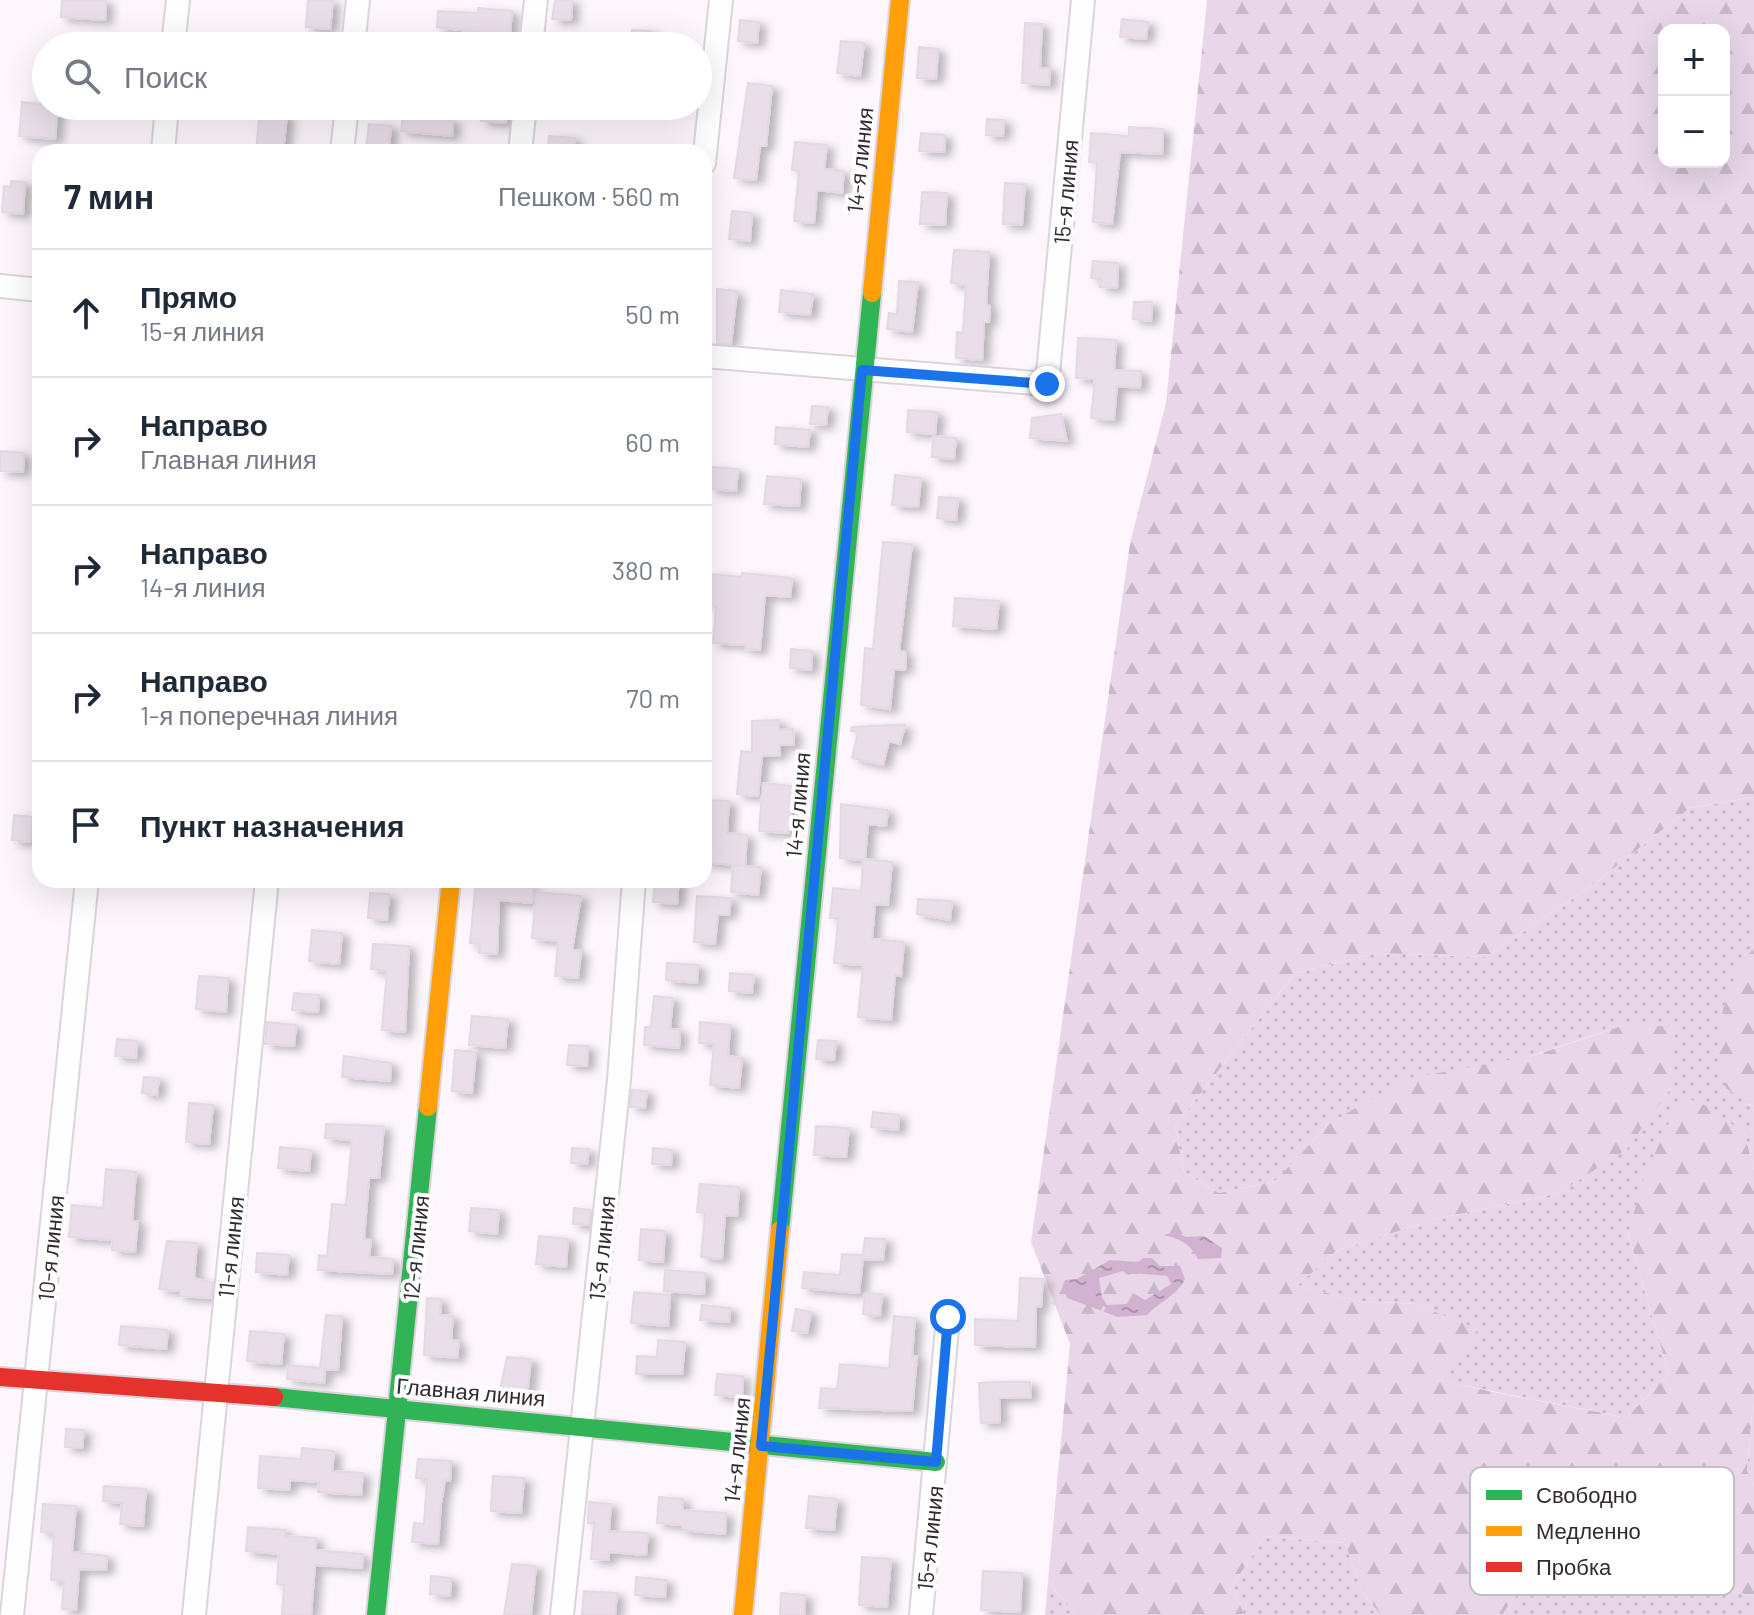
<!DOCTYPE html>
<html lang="ru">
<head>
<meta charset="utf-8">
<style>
	:root { --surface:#fff; --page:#f6f6f7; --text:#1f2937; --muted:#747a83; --line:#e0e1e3 }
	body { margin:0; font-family:Barlow,sans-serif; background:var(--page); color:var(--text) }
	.controls { position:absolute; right:24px; top:24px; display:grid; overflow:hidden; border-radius:16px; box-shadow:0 8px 32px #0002 }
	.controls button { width:72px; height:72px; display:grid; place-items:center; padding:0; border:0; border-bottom:2px solid var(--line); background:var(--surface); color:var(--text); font:40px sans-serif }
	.stop { position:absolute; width:24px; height:24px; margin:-18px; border:6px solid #1a73e8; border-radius:50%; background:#fff }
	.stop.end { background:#1a73e8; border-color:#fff; box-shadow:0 2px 8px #0008 }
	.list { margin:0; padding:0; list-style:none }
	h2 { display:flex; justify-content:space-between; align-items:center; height:104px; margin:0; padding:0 32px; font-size:34px }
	h2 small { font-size:26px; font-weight:400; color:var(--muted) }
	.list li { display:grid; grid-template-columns:52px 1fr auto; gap:24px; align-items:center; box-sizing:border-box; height:128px; padding:0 32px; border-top:2px solid var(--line) }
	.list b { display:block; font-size:30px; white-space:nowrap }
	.list p { margin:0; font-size:26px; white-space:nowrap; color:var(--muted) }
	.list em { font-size:26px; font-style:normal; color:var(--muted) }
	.icon { flex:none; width:44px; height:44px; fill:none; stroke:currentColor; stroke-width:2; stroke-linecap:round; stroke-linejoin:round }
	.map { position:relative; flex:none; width:1754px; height:1615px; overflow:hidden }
	.search { position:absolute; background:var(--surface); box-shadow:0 8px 32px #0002; left:32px; top:32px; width:680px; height:88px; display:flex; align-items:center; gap:20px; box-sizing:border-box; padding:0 28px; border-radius:44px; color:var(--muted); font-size:30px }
	.panel { position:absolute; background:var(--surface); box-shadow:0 8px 32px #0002; left:32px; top:144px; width:680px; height:744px; border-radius:24px }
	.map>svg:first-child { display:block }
</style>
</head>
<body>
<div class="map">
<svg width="1754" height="1615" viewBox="0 0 1754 1615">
	<defs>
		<pattern id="grass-dots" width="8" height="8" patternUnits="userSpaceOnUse" patternTransform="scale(2)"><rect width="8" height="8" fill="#e9d7e9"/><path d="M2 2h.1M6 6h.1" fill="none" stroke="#c8b9c8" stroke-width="1.8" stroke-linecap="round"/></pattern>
		<pattern id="forest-firs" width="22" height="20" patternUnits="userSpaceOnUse" patternTransform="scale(2)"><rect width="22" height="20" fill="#e9d7e9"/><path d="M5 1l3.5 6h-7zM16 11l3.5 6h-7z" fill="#c8b9c8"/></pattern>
		<pattern id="water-ripples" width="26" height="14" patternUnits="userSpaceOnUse" patternTransform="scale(2)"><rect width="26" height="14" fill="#d1b3d1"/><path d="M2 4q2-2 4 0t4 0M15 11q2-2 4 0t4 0" fill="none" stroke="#aa92aa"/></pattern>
		<filter id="shadow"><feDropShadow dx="7" dy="4" stdDeviation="4" flood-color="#0004"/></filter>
	</defs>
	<rect width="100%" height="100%" fill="#fdf7fd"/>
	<path fill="url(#grass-dots)" d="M1754 797V947L1732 984 1720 1027 1748 1104 1754 1107V1169L1744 1133 1628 1233 1669 1374 1626 1418C1565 1404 1504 1396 1444 1380L1477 1329 1415 1304 1361 1301 1296 1286 1336 1251 1436 1219 1559 1193 1626 1149 1671 1088 1627 1024 1330 1123 1275 1181 1219 1193 1184 1172 1175 1126 1295 973 1377 953 1486 957 1590 887 1690 808Z
		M1754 1390V1485L1747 1472Z
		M1578 1524 1666 1535 1697 1583 1754 1596V1615H1502L1536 1568Z
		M1265 1536 1345 1543 1362 1592 1381 1615H1244L1233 1585Z
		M1048 1581 1075 1615H1045Z"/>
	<path fill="url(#forest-firs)" fill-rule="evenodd" d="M1207 0H1754V797L1690 808 1590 887 1486 957 1377 953 1295 973 1175 1126 1184 1172 1219 1193 1275 1181 1330 1123 1405 1079 1535 1055 1627 1024 1675 1027 1671 1088 1627 1149 1559 1193 1436 1219 1336 1251 1297 1286 1361 1301 1415 1304 1478 1329 1445 1380C1505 1397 1565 1404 1626 1418L1669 1374 1628 1233 1645 1174 1682 1096 1707 1106 1744 1133 1754 1169V1390L1747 1471 1754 1485V1596L1697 1583 1666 1535 1578 1524 1536 1568 1502 1615H1381L1362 1592 1345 1543 1265 1536 1233 1585 1244 1615H1075L1048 1581 1070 1344 1031 1242 1130 543 1166 403ZM1664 30H1724V162H1664Z
		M1754 947V1107L1726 1088C1710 1039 1722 988 1754 947Z"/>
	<path fill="url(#water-ripples)" fill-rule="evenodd" d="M1176 1232 1186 1237 1204 1236 1222 1248 1221 1258 1198 1259C1191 1244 1179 1238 1163 1235Z
		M1143 1258H1152L1160 1266H1180L1185 1279C1178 1295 1159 1302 1147 1315L1118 1317 1067 1298 1062 1287 1065 1280 1077 1279 1110 1260 1138 1262ZM1123 1271 1128 1275 1134 1273 1167 1276 1171 1284 1145 1300 1133 1293 1127 1304 1107 1305 1102 1297 1099 1278Z"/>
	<path fill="#e9dee9" stroke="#e2dae2" stroke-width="2" filter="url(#shadow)" d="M62 0H106L105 20 61 17Z
		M308 0H333L330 29 306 27Z
		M555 0H572L571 20 552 19Z
		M478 8 512 11 510 36 437 27 438 11 478 13Z
		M1122 19 1148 22 1146 39 1120 37Z
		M740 20 759 22 757 43 738 41Z
		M1025 23 1042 24 1040 68H1050L1049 85 1022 83Z
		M632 30 651 31 650 46H630Z
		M841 41 864 43 860 76 837 73Z
		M919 47 938 49 936 79 917 78Z
		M748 83 772 86 766 146H760L756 180 734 178Z
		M22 102 58 106 55 139 19 136Z
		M260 106H283L282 116H287L283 152H256Z
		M483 106H508L506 123 481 121Z
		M403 115 453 120 452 136 401 131Z
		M987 119 1004 120 1003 136 986 135Z
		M369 124 391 126 389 150 366 148Z
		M1129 127 1163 129 1162 154 1120 152 1112 224 1093 222 1097 163 1089 162 1091 133 1129 136Z
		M921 133 945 135 944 152 919 151Z
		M549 136 575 138 574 152H548Z
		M795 142 827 145 824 169 844 171 842 193 817 190 814 223 794 221 799 171 792 170Z
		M11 181 25 182 23 214 2 212 4 186 11 187Z
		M1005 183 1025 184 1022 225 1003 224Z
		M922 192 947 193 945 225 920 224Z
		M732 211 752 213 750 241 729 239Z
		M954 250 989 252 986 305 990 306 989 322H984L982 360 956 358 957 332 963 333 966 285 951 283Z
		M1093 261 1118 263 1117 288 1100 287 1101 279 1091 278Z
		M899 281 918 282 912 332 887 329 889 313 897 314Z
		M717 289 737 291 731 344 717 343Z
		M781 290 813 294 810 315 779 312Z
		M1134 302H1152L1151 321 1133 319Z
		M1078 338 1116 340 1114 370 1141 371 1140 388 1117 386 1114 420 1091 418 1095 379 1076 378Z
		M812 406 828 407 826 425 810 424Z
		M908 410 937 412 935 434 907 432Z
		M1061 414 1067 441 1030 438 1032 418Z
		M776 427 810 430 808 447 775 444Z
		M933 436 956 438 954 459 932 457Z
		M0 451 24 453 23 472 0 471Z
		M712 467 738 469 736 491 710 489Z
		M895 475 921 478 918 507 892 505Z
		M767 476 801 479 799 506 764 504Z
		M939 497 958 498 956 520 937 518Z
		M883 542 912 544 899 651 906 652 905 670 894 669 890 709 861 705 865 648 873 649Z
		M742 573 792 578 790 597 765 595 760 650 745 649V645L713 643 716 607 709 606 712 574 741 577Z
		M955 598 999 601 996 629 953 626Z
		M791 649 812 651 811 670 790 668Z
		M779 720V730L793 729 794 745H779L780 755 762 756 758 796 737 794 741 751 752 752V721Z
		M893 725H905L900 744 889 741 883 765 852 758 858 732 851 731 852 727Z
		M763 783 792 786 789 833 759 831Z
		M704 800 729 801 727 833 747 835 745 866 704 862Z
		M841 804 888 810 886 826 868 824 865 859 892 862 888 905 875 904 872 939 904 942 901 976 895 975 891 1020 858 1017 863 965 834 963 838 919 830 918 833 888 861 891 863 860 840 858Z
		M14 815 32 817 30 842 12 840Z
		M733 865 761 867 758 895 731 892Z
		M476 880 533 887 532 903 499 900 497 954 479 953 480 944 470 943Z
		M655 880H679L677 904 653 902Z
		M536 892 581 896 572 950 581 951 578 978 555 976 558 941 532 938Z
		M370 893 389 894 387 920 368 918Z
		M697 896 731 898 729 915 718 914 715 944 694 942Z
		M918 899 952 901 950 920 917 914Z
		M312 930 342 933 339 964 309 961Z
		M373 944 409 946 405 1032 382 1030 387 971 371 969Z
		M667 963 698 965 697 983 666 980Z
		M730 973 754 975 752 993 729 991Z
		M199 976 228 978 226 1012 196 1009Z
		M294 993 319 995 318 1012 292 1010Z
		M654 996 673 998 670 1029 680 1030 679 1048 644 1045 645 1027H651Z
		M472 1016 508 1019 505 1048 469 1045Z
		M267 1022 296 1025 294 1046 265 1044Z
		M700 1022 730 1025 728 1056 742 1058 739 1088 710 1085 714 1044 699 1043Z
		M117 1039 137 1041 136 1058 115 1056Z
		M818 1040 836 1041 834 1060 816 1059Z
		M569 1045 588 1046 587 1066 567 1065Z
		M455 1050 476 1052 472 1093 452 1091Z
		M344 1056 391 1063 390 1081 342 1077Z
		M144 1077 159 1078 157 1095 142 1093Z
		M632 1090 647 1091 645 1108 630 1107Z
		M189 1103 213 1105 209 1144 186 1142Z
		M873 1112 899 1115 898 1130 871 1127Z
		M326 1124 384 1126 379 1178H369L364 1239 371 1240 369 1257 393 1259 392 1274 318 1270 319 1255 327 1256 332 1204 346 1205 352 1140 325 1138Z
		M816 1126 849 1128 846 1157 814 1155Z
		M280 1147 311 1150 309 1171 278 1168Z
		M572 1148 589 1149 587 1164 571 1163Z
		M653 1148 672 1150 671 1165 652 1164Z
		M106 1169 136 1172 132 1221H138L135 1252 112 1250 113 1240 69 1237 72 1205 103 1208Z
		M700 1184 739 1187 737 1216 725 1215 722 1259 701 1257 705 1213 697 1212Z
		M471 1208 499 1210 497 1234 469 1231Z
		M574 1208 590 1210 589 1225 573 1224Z
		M641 1229 665 1231 663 1262 639 1260Z
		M539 1236 568 1239 566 1267 536 1264Z
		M865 1238 885 1239 883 1260 863 1259 859 1293 802 1288 804 1272 840 1275 842 1254 863 1255Z
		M167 1241 197 1243 194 1278 213 1283 211 1298 180 1296V1291L159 1289Z
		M257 1253 289 1255 287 1275 256 1272Z
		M665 1270 705 1273 704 1294 664 1291Z
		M1020 1278 1043 1279 1041 1307H1036L1035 1347 975 1345V1319L1018 1321Z
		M634 1292 670 1295 668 1326 631 1323Z
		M865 1293 882 1294 880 1316 863 1314Z
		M427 1298 441 1299 440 1315 453 1316 451 1340 459 1341 457 1358 424 1355Z
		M702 1305 730 1308 729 1322 700 1320Z
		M796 1309 811 1312 807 1333 792 1331Z
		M326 1315 342 1316 338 1370 325 1369 324 1383 287 1379 288 1365 320 1368Z
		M894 1316 915 1318 912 1356H917L912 1411 819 1408 821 1388 837 1389 840 1364 889 1368Z
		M121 1326 168 1330 166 1349 119 1345Z
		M250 1331 284 1334 281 1364 247 1361Z
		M658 1340 685 1342 682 1374H636L637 1356 657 1357Z
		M507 1357 531 1359 527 1397 499 1395Z
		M717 1374 743 1376 742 1397 715 1395Z
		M998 1382H1030L1031 1397 999 1398 1000 1422 981 1423 979 1383Z
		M66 1429 84 1430 82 1448 65 1447Z
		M302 1448 334 1451 332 1471 363 1473 361 1495 318 1492 319 1482 290 1480 289 1490 258 1488 260 1456 301 1459Z
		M418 1459 451 1461 450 1481 445 1480 441 1503 438 1544 412 1542 414 1523 424 1524 427 1479 416 1478Z
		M493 1476 524 1478 521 1513 491 1511Z
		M104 1486 146 1489 143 1526 120 1524 122 1503 103 1501Z
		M809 1496 837 1499 834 1530 806 1528Z
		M659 1497 683 1499 682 1510 726 1513 725 1534 682 1530V1525L657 1523Z
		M589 1502 611 1504 609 1531 648 1533 646 1555 609 1552V1560L591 1559 594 1523H588Z
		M43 1504 76 1506 72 1552 107 1556 106 1570 79 1569 76 1610 62 1609 64 1581 51 1580 54 1533 41 1532Z
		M248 1527 285 1530V1536L316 1538 315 1550 363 1554 362 1568 315 1565 311 1615H282L284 1585 277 1584 279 1554 246 1551Z
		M862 1557 891 1559 887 1607 859 1605Z
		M512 1564 536 1566 531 1615H504Z
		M983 1571 1022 1573 1020 1612 981 1610Z
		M431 1576 451 1578 450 1596 430 1594Z
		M636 1577 666 1580 665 1597 635 1595Z
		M584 1591 617 1593 615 1615H582Z
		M781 1593 805 1595 804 1615H780Z"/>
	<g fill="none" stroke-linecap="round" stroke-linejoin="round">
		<g stroke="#dbd4db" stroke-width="26">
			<path id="street" d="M173 46 178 0
				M353 46 358 0
				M531 46 536 0
				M163 152 167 106
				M342 152 347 106
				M520 152 525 106
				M704 163 721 0
				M0 286 40 290
				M704 356 1047 384 1083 0
				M12 1615 87 880
				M194 1615 267 880
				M562 1615 619 1080 634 880
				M921 1615 948 1317"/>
		</g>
		<g stroke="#dbd4db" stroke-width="22">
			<path id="fast" d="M780 1230 872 293
				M274 1397 936 1462
				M376 1615 428 1107"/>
		</g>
		<g stroke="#dbd4db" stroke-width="22">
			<path id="slow" d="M872 293 900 0
				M428 1107 451 880
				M743 1615 780 1230"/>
		</g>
		<g stroke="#dbd4db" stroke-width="22">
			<path id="jam" d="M0 1377 274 1397"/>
		</g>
		<path stroke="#dedbde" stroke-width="3" stroke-dasharray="6 6" stroke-linecap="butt" d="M1050 1302 1098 1320 1109 1296"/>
		<use href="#street" stroke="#fffeff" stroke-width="22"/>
		<use href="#fast" stroke="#30b455" stroke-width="18"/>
		<use href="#slow" stroke="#ff9f0a" stroke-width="18"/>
		<use href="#jam" stroke="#e5322d" stroke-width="18"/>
	</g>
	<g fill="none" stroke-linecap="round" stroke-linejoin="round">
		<path stroke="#1a73e8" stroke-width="10" d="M948 1317 936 1462 761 1446 862 370 1047 384"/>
	</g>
	<g text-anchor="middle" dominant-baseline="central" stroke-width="8" stroke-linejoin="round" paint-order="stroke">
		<g font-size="22" fill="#332932" stroke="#fff">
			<text transform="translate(859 160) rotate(-84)">14-я линия</text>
			<text transform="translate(1065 192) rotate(-85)">15-я линия</text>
			<text transform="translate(797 805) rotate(-85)">14-я линия</text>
			<text transform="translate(230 1247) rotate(-84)">11-я линия</text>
			<text transform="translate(50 1248) rotate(-84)">10-я линия</text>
			<text transform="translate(415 1248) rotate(-84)">12-я линия</text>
			<text transform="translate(601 1248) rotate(-84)">13-я линия</text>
			<text transform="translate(471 1391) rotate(5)">Главная линия</text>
			<text transform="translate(736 1450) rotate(-84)">14-я линия</text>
			<text transform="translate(929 1538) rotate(-84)">15-я линия</text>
		</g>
	</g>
	<rect x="1470" y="1467" width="264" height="128" rx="12" fill="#fff" stroke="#c2bfc2" stroke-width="2"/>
	<rect x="1486" y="1490" width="36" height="10" fill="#30b455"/>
	<rect x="1486" y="1526" width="36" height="10" fill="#ff9f0a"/>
	<rect x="1486" y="1562" width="36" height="10" fill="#e5322d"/>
	<g font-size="22" fill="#332932">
		<text x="1536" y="1503">Свободно</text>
		<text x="1536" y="1539">Медленно</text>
		<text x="1536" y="1575">Пробка</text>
	</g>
</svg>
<div class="controls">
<button>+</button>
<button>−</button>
</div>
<div class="stop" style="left:948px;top:1317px"></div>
<div class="stop end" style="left:1047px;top:384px"></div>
<div class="search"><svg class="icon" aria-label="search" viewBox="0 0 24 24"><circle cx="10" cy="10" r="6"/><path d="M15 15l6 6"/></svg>Поиск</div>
<section class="panel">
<h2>7 мин<small>Пешком · 560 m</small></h2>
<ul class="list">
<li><svg class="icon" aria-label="ahead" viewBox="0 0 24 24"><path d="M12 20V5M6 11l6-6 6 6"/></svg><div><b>Прямо</b><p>15-я линия</p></div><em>50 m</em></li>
<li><svg class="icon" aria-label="right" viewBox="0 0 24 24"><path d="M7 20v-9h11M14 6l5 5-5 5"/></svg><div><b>Направо</b><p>Главная линия</p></div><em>60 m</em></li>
<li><svg class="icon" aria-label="right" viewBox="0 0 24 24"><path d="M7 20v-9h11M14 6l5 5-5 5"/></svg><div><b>Направо</b><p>14-я линия</p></div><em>380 m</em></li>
<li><svg class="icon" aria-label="right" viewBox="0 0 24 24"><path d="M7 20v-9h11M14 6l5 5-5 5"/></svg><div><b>Направо</b><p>1-я поперечная линия</p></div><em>70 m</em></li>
<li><svg class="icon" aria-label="arrive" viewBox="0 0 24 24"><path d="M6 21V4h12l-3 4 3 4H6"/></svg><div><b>Пункт назначения</b></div></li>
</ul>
</section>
</div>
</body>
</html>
